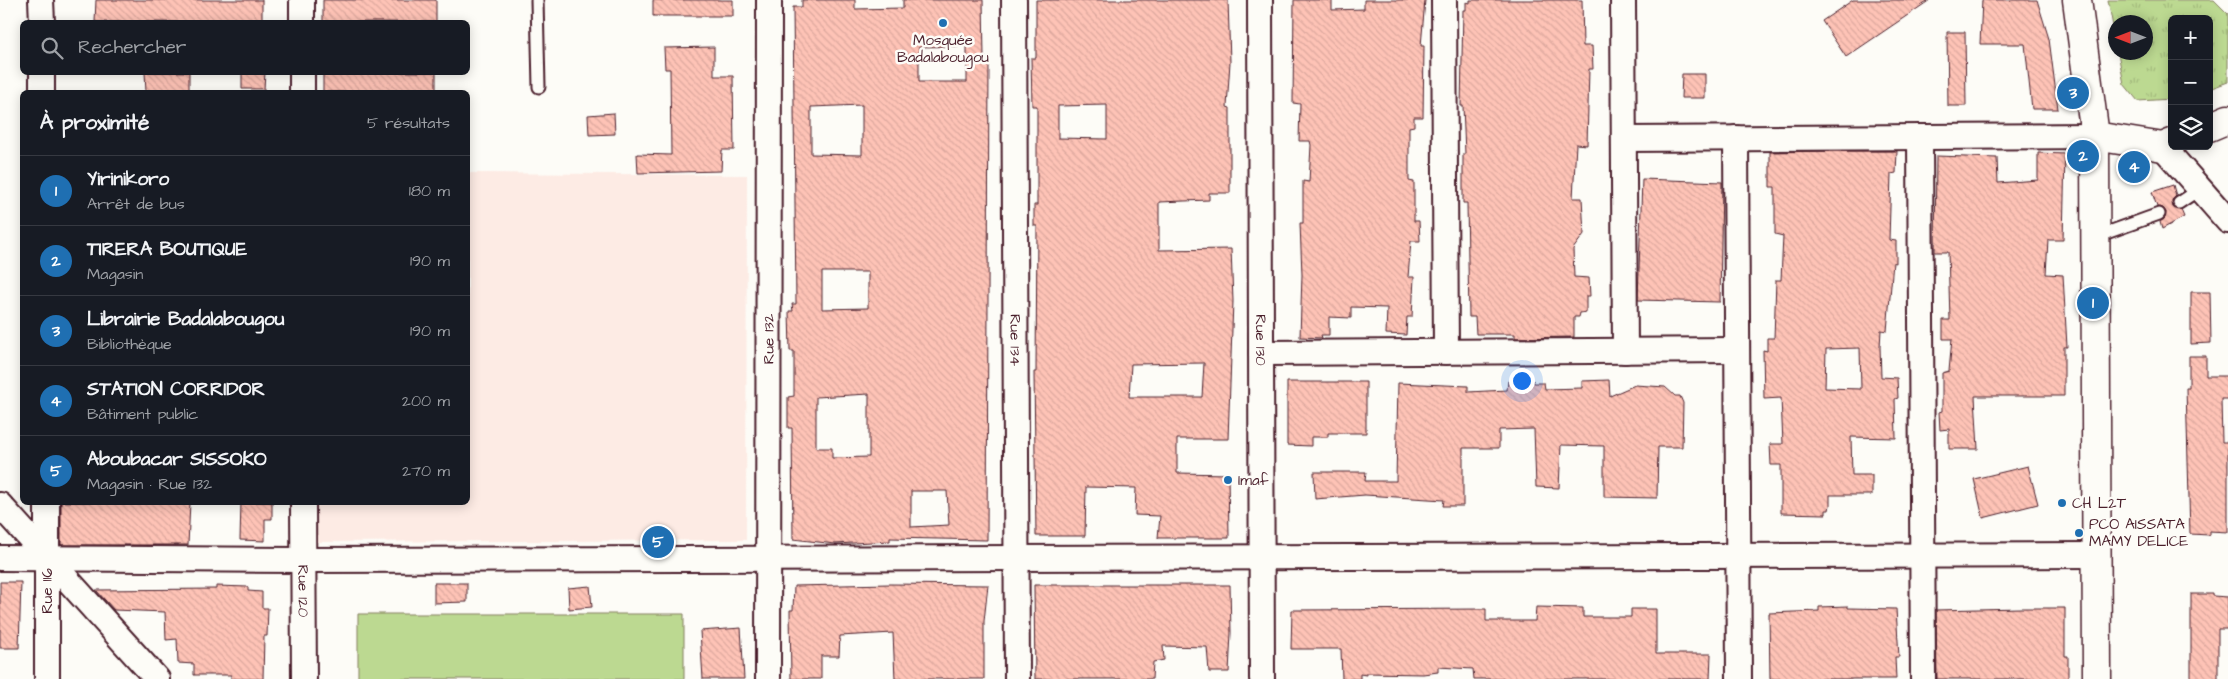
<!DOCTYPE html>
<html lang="fr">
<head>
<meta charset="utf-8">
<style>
	:root { --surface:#171b24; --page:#20242c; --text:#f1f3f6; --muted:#9ea1a6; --line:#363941; --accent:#1f6fb2 }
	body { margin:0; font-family:"Architects Daughter",sans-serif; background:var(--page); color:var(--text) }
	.controls { position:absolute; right:15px; top:15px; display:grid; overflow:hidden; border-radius:8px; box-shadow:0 2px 12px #0003 }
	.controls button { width:45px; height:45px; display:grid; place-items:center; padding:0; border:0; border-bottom:1px solid var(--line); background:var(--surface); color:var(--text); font:25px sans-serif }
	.compass { position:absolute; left:2108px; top:15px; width:45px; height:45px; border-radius:50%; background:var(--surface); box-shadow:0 2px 12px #0003; rotate:270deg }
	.you { position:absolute; left:1521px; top:380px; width:18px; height:18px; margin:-12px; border:4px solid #fff; border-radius:50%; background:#1a73e8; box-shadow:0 0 0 8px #1a73e833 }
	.badge { display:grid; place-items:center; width:32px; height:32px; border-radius:50%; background:var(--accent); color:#fff; font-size:16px; font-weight:700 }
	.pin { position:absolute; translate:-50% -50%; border:2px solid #fff; box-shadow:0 1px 5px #0006 }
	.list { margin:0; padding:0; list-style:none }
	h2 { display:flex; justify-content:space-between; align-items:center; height:65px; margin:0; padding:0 20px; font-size:21px }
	h2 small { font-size:16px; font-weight:400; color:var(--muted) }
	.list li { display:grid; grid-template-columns:32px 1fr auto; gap:15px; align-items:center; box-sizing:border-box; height:70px; padding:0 20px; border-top:1px solid var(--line) }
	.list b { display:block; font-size:19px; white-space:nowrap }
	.list p { margin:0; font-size:16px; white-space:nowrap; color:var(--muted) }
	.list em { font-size:16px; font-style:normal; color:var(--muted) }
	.icon { flex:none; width:28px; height:28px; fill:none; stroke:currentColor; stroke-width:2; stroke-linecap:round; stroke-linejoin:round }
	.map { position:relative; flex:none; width:2228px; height:679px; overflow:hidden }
	.search { position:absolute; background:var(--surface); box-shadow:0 2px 12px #0003; left:20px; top:20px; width:450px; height:55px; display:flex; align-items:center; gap:12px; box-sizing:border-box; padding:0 18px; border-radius:8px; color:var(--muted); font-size:19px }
	.panel { position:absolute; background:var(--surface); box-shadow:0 2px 12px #0003; left:20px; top:90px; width:450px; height:415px; border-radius:8px }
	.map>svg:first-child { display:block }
</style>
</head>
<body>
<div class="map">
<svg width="2228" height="679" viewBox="0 0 2228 679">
	<defs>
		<pattern id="grass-tufts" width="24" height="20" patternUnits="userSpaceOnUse" patternTransform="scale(1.25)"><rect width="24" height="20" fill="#bcd991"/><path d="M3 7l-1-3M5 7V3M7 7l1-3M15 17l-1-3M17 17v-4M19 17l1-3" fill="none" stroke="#a3ba7d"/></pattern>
		<pattern id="building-back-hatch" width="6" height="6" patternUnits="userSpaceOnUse" patternTransform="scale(1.25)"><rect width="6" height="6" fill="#fec3b6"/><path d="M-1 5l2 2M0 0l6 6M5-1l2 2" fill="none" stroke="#dba79d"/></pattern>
	</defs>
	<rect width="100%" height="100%" fill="#fdfcf7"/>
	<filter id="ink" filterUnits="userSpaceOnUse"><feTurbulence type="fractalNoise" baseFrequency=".02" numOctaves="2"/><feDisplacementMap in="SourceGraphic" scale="10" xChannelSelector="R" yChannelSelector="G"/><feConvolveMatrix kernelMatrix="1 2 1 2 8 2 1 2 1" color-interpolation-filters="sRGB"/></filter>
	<g filter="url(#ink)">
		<path fill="#fdebe4" d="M468 173 747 175 746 540 313 542 312 503 468 502Z"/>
		<path fill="url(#grass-tufts)" stroke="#837c5e" d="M2108 0H2214L2228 14V82L2209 89V19H2172V99L2138 101 2124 84 2118 53 2146 52V22H2116L2115 37Z"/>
		<path fill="#bcd991" stroke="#837c5e" d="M358 614H684V679H358Z"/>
		<path fill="url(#building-back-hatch)" stroke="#4a1f2b" fill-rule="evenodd" d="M96 0H262V22H95Z
			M323 0H436V22H323Z
			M653 0H733V16H653Z
			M802 0H855V9L903 8V0H983L984 58H989L987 540 890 538V541L835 544 793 539 792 428H788V397L794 396V351H790L789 311H793L792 304H796L793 7H802ZM967 46V82H919V47ZM862 105V155L811 154V107ZM822 272H868V308L822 309ZM869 394V457L832 458V448H816V397ZM911 491H947L949 525 911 527Z
			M1036 0H1228L1230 62 1227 107 1230 108V193H1209V200L1159 202V250L1231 249 1233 301 1228 439H1177V473L1228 474 1229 538H1158L1160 516 1135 515 1136 488 1086 487 1085 536H1036L1034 372H1036L1037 226H1034V205H1037V106H1032L1031 58H1036ZM1107 105V139L1058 138V106ZM1204 363 1202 397H1129L1131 364Z
			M1294 0H1332V10L1364 9V0H1425L1421 46H1424L1423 117H1414V126L1409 127V181L1414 182V221H1419L1420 241H1411L1408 277H1414L1412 317H1407L1406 335 1386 334 1387 308 1351 307V318L1329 317V335H1321L1322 338 1300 337 1302 275 1300 223H1303V181L1309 182 1311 145 1310 141H1299L1300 104 1293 103Z
			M1470 0H1582L1583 46H1592L1593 69H1589L1587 145 1576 144 1573 198H1582L1584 234 1573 249 1574 277 1589 278 1590 296H1586V312L1580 313 1579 317H1574V337L1515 338V334H1476L1475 317H1469L1467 203H1463V154H1465L1463 106H1461L1463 10H1466V2L1470 3Z
			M1853 0H1930L1846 57 1822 21Z
			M1982 0H2037L2049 39 2058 109H2032L2025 44H1980Z
			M1947 32H1965L1966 106H1948Z
			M714 47V76H733L734 150H722L721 171 638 173 637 154 671 155 670 69H665L664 48Z
			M145 72H189V92H146Z
			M242 72H265L264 89H242Z
			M323 72H436V92H323Z
			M1682 74H1705V98H1681Z
			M614 113 615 134 589 135 588 115Z
			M1832 151H1897L1896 173 1891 174 1889 240 1896 241V263L1893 262 1887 331 1881 330 1880 347 1881 377 1897 378 1898 398 1895 399 1896 438 1851 437 1852 475H1872V495H1830V505L1829 510H1826V514L1781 513V465H1771L1770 444H1783L1781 398 1764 399 1763 350 1767 351V338H1774L1776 280H1781L1783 236 1775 234V187H1770V152ZM1860 348 1861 389 1825 388 1826 349Z
			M2038 153 2065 154 2063 240H2048L2046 274 2063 275 2067 347H2064V396H1975L1978 449H1949V429L1940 430 1939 412 1942 411V373L1949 371 1952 339H1943V320H1950L1948 252H1935L1936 156 1997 158 1998 183 2038 180Z
			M1642 179 1722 182 1720 302 1638 300Z
			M2173 185 2176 196 2172 200 2173 207 2181 210 2184 217 2162 229 2160 222 2165 218 2166 212 2163 208 2157 207 2152 192Z
			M2191 292H2210L2211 343 2191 344Z
			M2189 356H2206V376H2228V399H2221L2222 442H2228V532L2209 531V535L2190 534 2186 388H2189Z
			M1533 380 1534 383H1544L1545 389 1582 388V381L1609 380 1610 396 1635 385 1665 387 1675 396H1680L1683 403 1682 447H1658L1657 498 1604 497V446L1561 445 1559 488 1536 487 1534 429 1499 430V448H1463V506H1443L1444 500 1365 495 1315 499 1314 472H1366L1365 481H1396L1398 383 1468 386V392L1507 390 1508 381Z
			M1287 382H1366V433H1328V437H1311V446L1287 445Z
			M2028 466 2038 504 1983 518 1974 479Z
			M61 502H190L188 545H61Z
			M241 502H272V519H265V541L240 540Z
			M0 582H21L19 648H0Z
			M434 583H467V602L434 603Z
			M890 584 988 585 984 621V679H895L893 633 840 636 839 656H821V679H791L790 610H793L794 586Z
			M1034 585H1230L1231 633 1229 672H1209L1207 647 1163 646 1164 660 1153 662 1152 679H1035Z
			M216 586 248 587V591L262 592V608H268L267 636H264L263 679H231V675H194V664L178 663 177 639 166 640 165 612 114 610 96 590 216 589Z
			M590 586 592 607 569 609 568 588Z
			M2191 594H2213V596L2228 597V629H2218V679L2191 678Z
			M1848 606V608L1896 609 1899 657H1895L1896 679H1770L1769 613 1819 611V607Z
			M1536 607 1583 608V617H1631V609H1656V654H1711L1710 679H1474L1473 669 1438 667V672L1423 674 1366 673V675L1360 674V679H1342L1341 649H1291L1292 610 1486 609V621H1535Z
			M2020 608H2065V656H2068V679H1937L1936 610Z
			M741 628 744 679H703L700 631Z"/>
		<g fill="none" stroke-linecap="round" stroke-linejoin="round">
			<g stroke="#4a1f2b" stroke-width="15">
				<path id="service" d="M537 0 539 87
					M2179 203 2200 189
					M2095 237 2159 214"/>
			</g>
			<g stroke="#4a1f2b" stroke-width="28">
				<g id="minor">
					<path d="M41 0 42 22"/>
					<path d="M302 0V22"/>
					<path id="s1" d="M1014 0 1017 679"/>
					<path id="s2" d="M1260 0 1262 679"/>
					<path d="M1444 0 1446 352"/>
					<path d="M1623 0 1625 351"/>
					<path d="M42 72V92"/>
					<path d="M302 72V92"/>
					<path d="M1920 137 1923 679"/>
					<path d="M1736 138 1739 679"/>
					<path d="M1624 139 2095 136"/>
					<path d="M2163 147 2228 221"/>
					<path d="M1261 353 1737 350"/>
					<path d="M47 502V679"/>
					<path id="s3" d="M303 502 304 679"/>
					<path d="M0 505 157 679"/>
					<path d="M0 558 303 560 2097 555"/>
					<path id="s4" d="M768 679 769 0"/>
				</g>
			</g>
			<g stroke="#4a1f2b" stroke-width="31">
				<path id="secondary" d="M2077 0 2095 136 2097 679
					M2209 127 2228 119
					M2095 136 2163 147 2172 143"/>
			</g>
			<use href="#service" stroke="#fdfcf7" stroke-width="11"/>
			<use href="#minor" stroke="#fdfcf7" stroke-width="24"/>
			<use href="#secondary" stroke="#fdfcf7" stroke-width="28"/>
		</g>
	</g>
	<g fill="#1f6fb2" stroke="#fdfcf7" stroke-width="2">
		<circle cx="943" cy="23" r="5"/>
		<circle cx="1228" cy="480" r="5"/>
		<circle cx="2062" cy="503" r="5"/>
		<circle cx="2079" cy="533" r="5"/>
	</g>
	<g text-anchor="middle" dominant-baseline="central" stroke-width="5" stroke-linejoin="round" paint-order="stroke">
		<g font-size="15" fill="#4a1f2b" stroke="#fdfcf7" text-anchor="start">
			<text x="943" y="40" text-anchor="middle">Mosquée<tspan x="943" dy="17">Badalabougou</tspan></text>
			<text x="1238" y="480">Imaf</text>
			<text x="2072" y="503">CH L2T</text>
			<text x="2089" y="524">PCO AISSATA<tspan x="2089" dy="17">MAMY DELICE</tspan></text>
		</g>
		<g font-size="15" fill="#4a1f2b" stroke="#fdfcf7">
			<text stroke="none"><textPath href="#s4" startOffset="340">Rue 132</textPath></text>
			<text stroke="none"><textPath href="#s1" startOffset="340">Rue 134</textPath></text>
			<text stroke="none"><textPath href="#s2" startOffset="340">Rue 130</textPath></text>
			<text transform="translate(47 591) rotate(-90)">Rue 116</text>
			<text stroke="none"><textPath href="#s3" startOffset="89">Rue 120</textPath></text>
		</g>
	</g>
</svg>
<div class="controls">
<button>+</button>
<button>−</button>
<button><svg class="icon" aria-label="layers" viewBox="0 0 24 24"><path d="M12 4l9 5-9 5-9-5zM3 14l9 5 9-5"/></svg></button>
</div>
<svg class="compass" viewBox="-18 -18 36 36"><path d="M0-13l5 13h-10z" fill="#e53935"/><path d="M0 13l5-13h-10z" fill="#9ea1a6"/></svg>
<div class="you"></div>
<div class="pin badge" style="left:2093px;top:303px">1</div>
<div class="pin badge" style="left:2083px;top:156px">2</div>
<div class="pin badge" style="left:2073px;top:93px">3</div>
<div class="pin badge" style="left:2134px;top:167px">4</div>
<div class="pin badge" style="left:658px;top:542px">5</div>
<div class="search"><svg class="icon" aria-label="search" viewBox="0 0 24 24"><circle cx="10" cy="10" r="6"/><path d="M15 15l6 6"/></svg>Rechercher</div>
<section class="panel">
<h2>À proximité<small>5 résultats</small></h2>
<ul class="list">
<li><span class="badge">1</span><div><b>Yirinikoro</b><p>Arrêt de bus</p></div><em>180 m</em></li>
<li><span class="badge">2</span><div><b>TIRERA BOUTIQUE</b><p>Magasin</p></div><em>190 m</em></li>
<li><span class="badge">3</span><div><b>Librairie Badalabougou</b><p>Bibliothèque</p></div><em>190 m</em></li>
<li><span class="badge">4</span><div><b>STATION CORRIDOR</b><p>Bâtiment public</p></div><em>200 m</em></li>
<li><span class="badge">5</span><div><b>Aboubacar SISSOKO</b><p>Magasin · Rue 132</p></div><em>270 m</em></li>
</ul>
</section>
</div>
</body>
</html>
